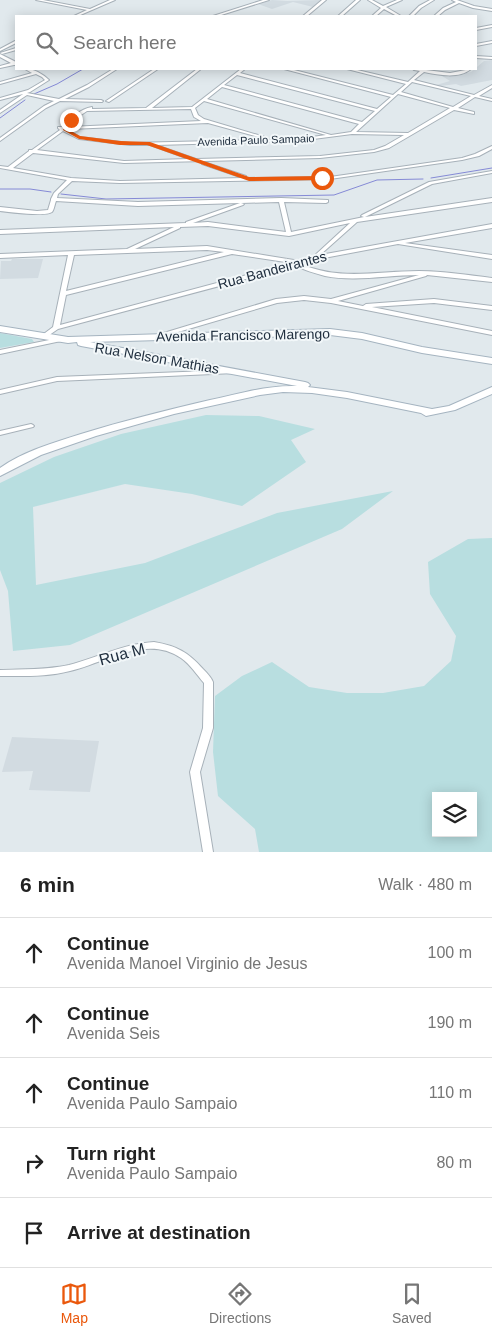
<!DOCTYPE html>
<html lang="en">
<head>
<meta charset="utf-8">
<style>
	:root { --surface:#fff; --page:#f2f2f2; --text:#222; --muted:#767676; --line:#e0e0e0; --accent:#ea580c }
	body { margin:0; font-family:Arial,sans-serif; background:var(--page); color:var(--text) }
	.controls { position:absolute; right:15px; bottom:15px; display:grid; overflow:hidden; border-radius:0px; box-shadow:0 2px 12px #0003 }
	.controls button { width:45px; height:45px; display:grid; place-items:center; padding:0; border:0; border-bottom:1px solid var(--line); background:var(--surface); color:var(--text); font:25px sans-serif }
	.stop { position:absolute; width:15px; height:15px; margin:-11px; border:4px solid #ea580c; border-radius:50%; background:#fff }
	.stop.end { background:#ea580c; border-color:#fff; box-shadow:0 1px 5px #0008 }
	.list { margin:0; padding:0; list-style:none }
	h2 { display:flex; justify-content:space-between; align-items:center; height:65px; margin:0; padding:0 20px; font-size:21px }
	h2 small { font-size:16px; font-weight:400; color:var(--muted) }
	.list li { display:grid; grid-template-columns:32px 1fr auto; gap:15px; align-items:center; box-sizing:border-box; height:70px; padding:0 20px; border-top:1px solid var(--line) }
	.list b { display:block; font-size:19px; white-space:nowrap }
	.list p { margin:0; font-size:16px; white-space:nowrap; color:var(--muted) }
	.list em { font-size:16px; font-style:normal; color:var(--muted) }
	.icon { flex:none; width:28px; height:28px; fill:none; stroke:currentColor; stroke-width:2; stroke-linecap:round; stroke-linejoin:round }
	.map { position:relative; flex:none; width:492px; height:852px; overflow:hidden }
	.search { position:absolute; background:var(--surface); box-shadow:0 2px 12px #0003; left:15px; right:15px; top:15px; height:55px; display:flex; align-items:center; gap:12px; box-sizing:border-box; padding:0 18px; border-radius:0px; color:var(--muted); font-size:19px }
	.sheet { height:415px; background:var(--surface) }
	nav { display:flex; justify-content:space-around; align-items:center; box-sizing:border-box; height:70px; border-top:1px solid var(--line); background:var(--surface); font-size:14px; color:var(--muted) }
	nav a { display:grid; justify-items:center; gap:2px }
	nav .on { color:var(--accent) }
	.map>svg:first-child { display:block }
</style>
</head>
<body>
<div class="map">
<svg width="492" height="852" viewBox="0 0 492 852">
	<rect width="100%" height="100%" fill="#e1e9ed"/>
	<path fill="#d2dbe1" d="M272 0 287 1 321 0 313 7 293 2 272 9 258 4Z
		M492 60V80L461 86 456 84 441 86 436 85 450 81 439 74 458 75 471 72 484 61Z
		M12 259H43L38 278 0 279 1 261H11Z
		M12 737 99 741 90 792 29 790 33 771 2 772Z"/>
	<path fill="#b8dee0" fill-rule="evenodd" d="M0 333 32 339 34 342 0 348Z
		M206 415 259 416 315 429 291 440 306 462 242 506 192 494 125 484 33 507 36 585 145 563 277 513 393 491 342 529 70 645 13 651 8 591 0 570V483L54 457 121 434Z
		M492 538V852H259L255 829 218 796 213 752 215 696 242 676 272 662 309 687 347 693H383L424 686 451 661 456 636 430 594 428 562 468 539ZM436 796H473V833H436Z"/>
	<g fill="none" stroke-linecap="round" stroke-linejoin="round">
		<path stroke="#858ad6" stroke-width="1" d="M34 94 57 84 83 69
			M0 118 25 100
			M431 178 492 168
			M0 189H30L51 192
			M61 194 106 199 334 195 377 180 423 179"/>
		<g stroke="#a7b1b9" stroke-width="2">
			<path id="street" d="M36 0H43L90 9 110 0H115L78 16H74L87 10Z
				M263 0H269L218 16H213Z
				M322 0H326L307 16H303Z
				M356 0H360L342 16H338Z
				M368 0H372L383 6 397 0H402L386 7 401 16H397L384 9 376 16H372L381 8Z
				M430 0H434L421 8 413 16H409L419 6Z
				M452 0H457L474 6 492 9V11L473 8 459 3 445 10 438 16H434L443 8 456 2Z
				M492 25V27L476 30V28Z
				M15 41H16V43L0 51V49Z
				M492 41V43L476 46V44Z
				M16 48V50L2 54 0 53Z
				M0 54 16 62V65H14L0 68V66L11 63 0 57Z
				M476 56 492 57V59L476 58Z
				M25 69C33 68 43 74 49 80L30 92 27 93 59 99 87 85 113 69H117L89 87 65 99 101 100 103 101 102 102 60 101 46 108 0 141V138L44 106 54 101 27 95 0 113V110L23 94 0 100V98L28 90 45 80 42 77 36 74 0 84V82L32 73Z
				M154 69H158L109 102 106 101Z
				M197 69H201L152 108 192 107 241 69H245L240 73 377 109 391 97 284 69H290L393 95 406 84 347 69H353L408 82 420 71 414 70 413 69H427L426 70 450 73 471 69C459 79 439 75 424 72L414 80 474 95 492 85V88L479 96 492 99V101L475 97 458 108 474 112V114L454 110 389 148 374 152 320 158 124 163 33 153 13 168 71 178 120 181 243 178 202 164V162H204L246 176V177L245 178 330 177 462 158 475 154 492 146V149L479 156 462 160 330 179 120 183 72 181 58 194 57 198 138 202 281 198 328 200V202L326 203 284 202 291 232 364 217 361 216 362 215 429 182 492 171V173L432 184 365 217 492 198V202L357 222 320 255 492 224V228L405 243 492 255V259L398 244 324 258 301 264C340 281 377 271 419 271 443 271 468 275 492 278V282L427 275 426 276 338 301 363 306 366 304 434 299 492 306V310L434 303 372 307 492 331V335L331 303 304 300 277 303 161 337H157L156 336 157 335 276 299 304 296 331 299 419 275C388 275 355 282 325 276 314 273 305 270 295 266L58 329 45 338H41L40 337 41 336 53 327 68 255 0 258V254L127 249 174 227 0 234V230L186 223V222L240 203 138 206 56 201C55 203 54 210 52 212 45 217 9 212 0 211V207L37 211 48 210 51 200V199L54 193 67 180 0 168V166L8 167 29 151V150H32L60 130 58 128V127H63C71 118 80 109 92 107V109L146 108ZM237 75 375 111 362 122 224 85ZM412 82 471 96 453 107 401 92ZM222 87 359 124 351 132 331 135 207 99ZM398 94 450 108 408 133 356 132ZM204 101 326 135 298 139 130 143 80 137 68 130 70 129 208 123 266 139 268 138 204 119 198 115 195 108ZM191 109 194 117 201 121 68 127 78 117 87 111ZM63 131 79 139 130 145H150L189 159 124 161 37 150ZM352 134 404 135 385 146 374 150 320 156 196 159 156 145 298 141ZM279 202 286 232 208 222 193 223 243 205 244 204 241 203ZM350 223 313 257 300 261 207 246 135 249 180 228V227L208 226 289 236ZM207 250 224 252 66 291 74 255ZM232 254 292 263 60 325 66 295Z
				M59 338 62 340 61 341 0 354V350Z
				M233 370 235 371 236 372 235 373 57 381 0 394V390L57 377Z
				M31 424 33 425 34 426 33 427 0 435V431Z
				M154 642C177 646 188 652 203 669 207 673 211 677 213 682V728L200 772 213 852H203L190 772 203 728 204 683C197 675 190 664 181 658 147 634 104 663 70 671 47 677 23 676 0 676V670C23 669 47 670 69 665 99 657 123 644 154 642Z"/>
		</g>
		<g stroke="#a5b4c0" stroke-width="2">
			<path id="secondary" d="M0 326 68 337 330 329 362 333 422 347 492 358V364L422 353 362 339 330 335 90 342 305 382 308 383 310 385 308 387 347 392 432 409 449 406 492 387V394L455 410 426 416 421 413 347 398 312 393 283 392 260 395 174 414 96 436 41 455 0 476V468C24 451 53 443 81 434 123 421 167 410 210 400 239 394 267 385 297 386L81 346 78 345 77 342 68 343 0 332Z"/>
		</g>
		<use href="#street" fill="#fff" fill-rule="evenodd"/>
		<use href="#secondary" fill="#fff" fill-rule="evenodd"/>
	</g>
	<path fill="#ea580c" d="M69 119 74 120 68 126 71 128 69 130 80 136 120 141 150 142 249 177 322 176 324 178 322 180 249 181 147 145H120L79 139 63 130Z"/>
	<g text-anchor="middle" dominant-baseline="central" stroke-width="4" stroke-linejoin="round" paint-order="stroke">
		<g font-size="11" fill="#202f3f" stroke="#f2f7f9">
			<text transform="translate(256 140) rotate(-2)">Avenida Paulo Sampaio</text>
		</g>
		<g font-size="14" fill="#202f3f" stroke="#f2f7f9">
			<text transform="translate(272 270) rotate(-15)">Rua Bandeirantes</text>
			<text transform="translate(243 335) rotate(-1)">Avenida Francisco Marengo</text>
			<text transform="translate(157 358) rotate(10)">Rua Nelson Mathias</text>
		</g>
		<g font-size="16" fill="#202f3f" stroke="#f2f7f9">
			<text transform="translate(122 654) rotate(-15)">Rua M</text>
		</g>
	</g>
</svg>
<div class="controls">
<button><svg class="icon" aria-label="layers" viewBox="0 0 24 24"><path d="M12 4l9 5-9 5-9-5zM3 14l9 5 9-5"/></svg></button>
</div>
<div class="stop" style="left:322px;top:178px"></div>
<div class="stop end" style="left:71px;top:120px"></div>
<div class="search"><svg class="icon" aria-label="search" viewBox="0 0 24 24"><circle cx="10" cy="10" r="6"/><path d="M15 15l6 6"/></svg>Search here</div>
</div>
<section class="sheet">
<h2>6 min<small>Walk · 480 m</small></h2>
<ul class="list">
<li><svg class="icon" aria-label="ahead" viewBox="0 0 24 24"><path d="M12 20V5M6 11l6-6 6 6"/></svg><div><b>Continue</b><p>Avenida Manoel Virginio de Jesus</p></div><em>100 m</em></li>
<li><svg class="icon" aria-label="ahead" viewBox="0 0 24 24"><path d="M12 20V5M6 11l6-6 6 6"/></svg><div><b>Continue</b><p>Avenida Seis</p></div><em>190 m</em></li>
<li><svg class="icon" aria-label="ahead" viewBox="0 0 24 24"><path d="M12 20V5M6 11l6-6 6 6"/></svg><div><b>Continue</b><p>Avenida Paulo Sampaio</p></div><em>110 m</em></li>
<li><svg class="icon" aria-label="right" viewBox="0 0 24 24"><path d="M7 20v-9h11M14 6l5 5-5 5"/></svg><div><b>Turn right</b><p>Avenida Paulo Sampaio</p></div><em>80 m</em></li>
<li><svg class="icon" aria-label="arrive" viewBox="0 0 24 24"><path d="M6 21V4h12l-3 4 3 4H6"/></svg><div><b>Arrive at destination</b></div></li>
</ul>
</section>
<nav>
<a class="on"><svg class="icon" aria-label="map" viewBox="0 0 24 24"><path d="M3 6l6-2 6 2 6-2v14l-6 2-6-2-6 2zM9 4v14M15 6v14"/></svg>Map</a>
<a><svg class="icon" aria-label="directions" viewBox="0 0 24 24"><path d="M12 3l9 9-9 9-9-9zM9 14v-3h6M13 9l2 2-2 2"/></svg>Directions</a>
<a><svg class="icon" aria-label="saved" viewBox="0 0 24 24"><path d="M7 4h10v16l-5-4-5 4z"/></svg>Saved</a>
</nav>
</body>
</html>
